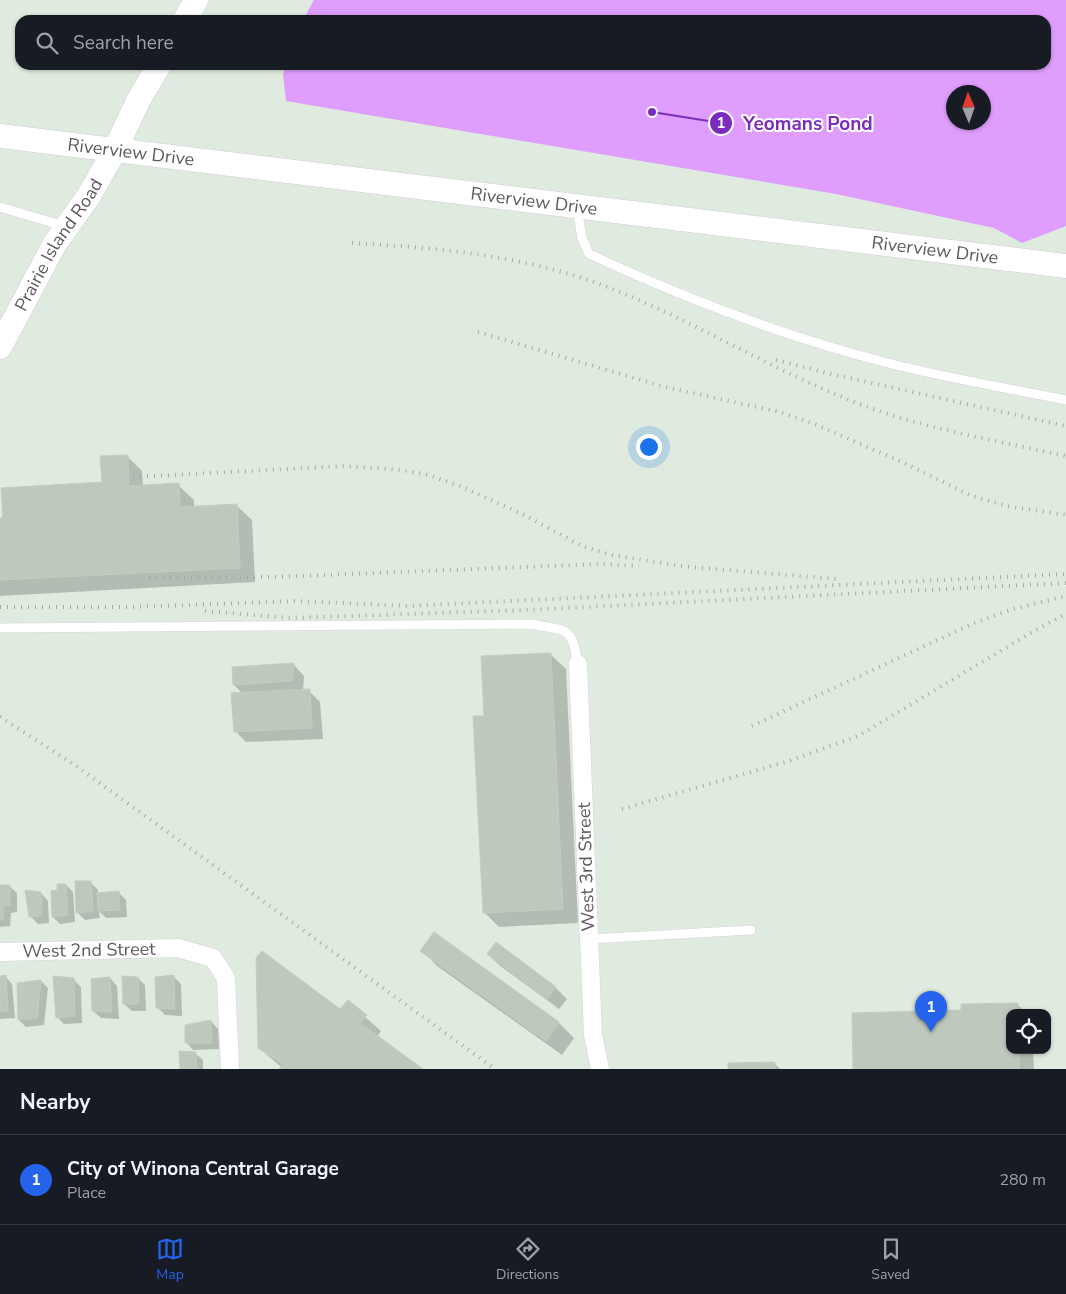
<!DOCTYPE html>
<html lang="en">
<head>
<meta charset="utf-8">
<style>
	:root { --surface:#171b24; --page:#242831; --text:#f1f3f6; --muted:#9ea1a6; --line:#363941; --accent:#2563eb }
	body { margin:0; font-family:"Nunito Sans",sans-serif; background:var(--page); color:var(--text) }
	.controls { position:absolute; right:15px; bottom:15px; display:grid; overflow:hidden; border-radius:10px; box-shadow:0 1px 4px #0004 }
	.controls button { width:45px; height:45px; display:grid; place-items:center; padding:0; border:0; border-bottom:1px solid var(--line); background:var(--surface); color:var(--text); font:25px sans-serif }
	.compass { position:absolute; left:946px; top:85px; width:45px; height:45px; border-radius:50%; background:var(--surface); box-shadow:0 1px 4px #0004; rotate:358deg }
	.you { position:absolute; left:648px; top:446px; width:18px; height:18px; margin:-12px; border:4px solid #fff; border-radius:50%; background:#1a73e8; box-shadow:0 0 0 8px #1a73e833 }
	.badge { display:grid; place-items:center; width:32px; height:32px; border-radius:50%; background:var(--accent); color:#fff; font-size:16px; font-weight:700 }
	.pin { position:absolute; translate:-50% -41px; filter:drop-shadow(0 1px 2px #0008) }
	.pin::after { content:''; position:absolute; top:26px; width:18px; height:15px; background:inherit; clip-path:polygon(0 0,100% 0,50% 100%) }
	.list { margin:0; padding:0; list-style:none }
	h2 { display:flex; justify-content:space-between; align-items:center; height:65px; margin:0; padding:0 20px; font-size:21px }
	h2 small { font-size:16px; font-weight:400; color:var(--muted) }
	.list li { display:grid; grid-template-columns:32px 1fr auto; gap:15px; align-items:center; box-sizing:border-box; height:90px; padding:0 20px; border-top:1px solid var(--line) }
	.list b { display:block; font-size:19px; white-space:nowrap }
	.list p { margin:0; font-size:16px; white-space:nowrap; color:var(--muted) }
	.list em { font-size:16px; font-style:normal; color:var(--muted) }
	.icon { flex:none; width:28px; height:28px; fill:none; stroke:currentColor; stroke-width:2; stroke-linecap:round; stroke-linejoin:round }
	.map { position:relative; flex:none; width:1066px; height:1069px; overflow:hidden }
	.search { position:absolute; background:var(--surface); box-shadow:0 1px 4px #0004; left:15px; right:15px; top:15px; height:55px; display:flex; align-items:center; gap:12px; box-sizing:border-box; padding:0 18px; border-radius:15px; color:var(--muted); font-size:19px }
	.sheet { height:155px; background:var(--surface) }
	nav { display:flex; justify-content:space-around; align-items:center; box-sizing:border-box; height:70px; border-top:1px solid var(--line); background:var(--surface); font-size:14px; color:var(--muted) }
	nav a { display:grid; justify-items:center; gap:2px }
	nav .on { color:var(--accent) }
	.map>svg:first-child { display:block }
</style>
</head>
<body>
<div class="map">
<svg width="1066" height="1069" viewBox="0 0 1066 1069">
	<rect width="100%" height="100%" fill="#dfebdf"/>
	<path fill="#df9dfd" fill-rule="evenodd" d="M314 0H1066V226L1022 243 994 228 836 194 286 101 283 74 287 65H1046V20H303ZM954 92H984V122H954Z"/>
	<path fill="#0003" d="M127 456 142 471 143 486 178 485 194 500V508L236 505 252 520 255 582 0 596V519L103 484Z
		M550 654 566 669 578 923 499 927 484 912 485 717Z
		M293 664 304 676 303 691H309L320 702 323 739 246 742 235 731 243 694 234 685Z
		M90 882 98 890V894L119 893 126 900 127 917 106 918 99 911 100 918 85 920 77 912Z
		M66 885 73 892 75 922 60 924 53 917 58 891Z
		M0 886H9L17 893V912L11 913 10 926 0 927Z
		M41 893 48 901 49 923 38 924 30 916Z
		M434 934 559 1023 574 1038 562 1055 437 966 422 950Z
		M496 944 556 988 567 999 559 1009 499 965 488 954Z
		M5 976 12 984 15 1018 0 1019V977Z
		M173 976 181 984 182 1016 165 1015 157 1007Z
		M110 978 117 986 119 1019 101 1018 93 1011Z
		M138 978 145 985 146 1011H132L124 1004Z
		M73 979 81 987 82 1023 64 1024 57 1017Z
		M41 981 48 988 44 1025 26 1027 19 1020Z
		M348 1002 381 1031 377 1037 421 1069H280L281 1067 259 1048 340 1011Z
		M1017 1004 1026 1013H1010V1050H1033L1034 1069H854Z
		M211 1021 218 1029 219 1049 193 1050 186 1042V1026Z
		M195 1053 203 1060V1069H181Z
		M774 1063 780 1069H729Z"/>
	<path fill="#bec9bd" stroke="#bfcfbd" d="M128 455 129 486 179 483 180 507 237 504 240 568 0 580V518H3L1 488 102 482 100 456Z
		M551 653 563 909 483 913 473 716H484L481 656Z
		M294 663 292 681 233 685 232 667Z
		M310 689 312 728 234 732 231 693Z
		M75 881H91L93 911 76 913Z
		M57 884H66L68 915 52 917 51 891 57 890Z
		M0 885H10V905L4 906 3 919H0Z
		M25 890 41 892 42 916 29 917Z
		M119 891 120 910 98 911 97 893Z
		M434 932 559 1022 546 1041 420 951Z
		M496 942 556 987 547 999 487 954Z
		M262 951 340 1009 348 1000 367 1015 360 1023 423 1069H279L283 1064 258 1048 256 958Z
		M6 975 8 1011 0 1012V976Z
		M174 975 175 1009 156 1008 155 977Z
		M53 976 74 978 75 1016 56 1018Z
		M122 976 138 977 139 1004H123Z
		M110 977 112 1012 92 1011 91 979Z
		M41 980 37 1018 18 1020 17 983Z
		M1018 1003V1013H1010V1050H1019V1069H853L852 1013 961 1010V1004Z
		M211 1020 212 1043H185V1025Z
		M179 1051 196 1052 197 1069H180Z
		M775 1062V1069H728V1063Z"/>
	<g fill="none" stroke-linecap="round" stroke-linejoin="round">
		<g stroke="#d8d2d9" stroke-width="10">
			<path id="lane" d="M0 207 64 226
				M577 208 582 238 589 254C686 299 785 337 888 363 946 378 1007 388 1066 400
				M0 628 532 624C569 632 571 625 578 664
				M589 939 751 930"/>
		</g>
		<g stroke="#d8d2d9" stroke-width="19">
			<path id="street" d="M578 664 593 1035 600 1069
				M0 952 178 948 213 958 226 978 230 1069"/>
		</g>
		<g stroke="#d2cad3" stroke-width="25">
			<g id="secondary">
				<path d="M185 20 196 0"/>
				<path id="s1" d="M0 136 1066 266"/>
				<path id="s2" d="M0 347 54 245 88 197 115 150 138 101 159 65"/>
			</g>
		</g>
		<use href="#lane" stroke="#fff" stroke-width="9"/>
		<use href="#street" stroke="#fff" stroke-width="18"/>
		<use href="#secondary" stroke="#fff" stroke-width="24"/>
		<path stroke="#a7a6a8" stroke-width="4" stroke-dasharray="1 6" stroke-linecap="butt" d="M352 243C441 248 532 256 615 290 700 324 779 374 865 406 930 430 999 441 1066 456
			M478 332 665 387 780 412 812 423 902 462 972 496 1006 506 1066 515
			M776 360 827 373 1066 426
			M133 477 345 466 402 470 428 475 460 486 524 515 582 546 611 555 689 567 838 579
			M149 578 273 577 601 564 639 566
			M0 607H130L298 601 408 606 1066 574
			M205 611 291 618 525 610 1066 583
			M0 717 72 763 495 1069
			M752 726 974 623 1013 609 1066 596
			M622 809 789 761 858 736 1034 631 1066 614"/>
	</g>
	<g text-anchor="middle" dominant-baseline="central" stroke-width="4" stroke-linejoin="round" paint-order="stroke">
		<g font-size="18" fill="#5e5860" stroke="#fff">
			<text stroke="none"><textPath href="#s1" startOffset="132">Riverview Drive</textPath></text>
			<text stroke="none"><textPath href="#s1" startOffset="538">Riverview Drive</textPath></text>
			<text stroke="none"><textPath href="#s2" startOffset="118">Prairie Island Road</textPath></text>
			<text stroke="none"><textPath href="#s1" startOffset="942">Riverview Drive</textPath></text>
			<text transform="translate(586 867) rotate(-92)">West 3rd Street</text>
			<text transform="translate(89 950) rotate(-1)">West 2nd Street</text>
		</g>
	</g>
	<path fill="none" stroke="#7b2cbf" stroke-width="2" d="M652 112L721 123"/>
	<g fill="#7b2cbf" stroke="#fff" stroke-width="2">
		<circle cx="652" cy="112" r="5"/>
		<circle cx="721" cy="123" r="12"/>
	</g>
	<g font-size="15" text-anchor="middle" font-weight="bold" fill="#fff">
		<text x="721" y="128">1</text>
	</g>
	<g font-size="19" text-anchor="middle" font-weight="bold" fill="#7b2cbf" stroke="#fff" stroke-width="4" stroke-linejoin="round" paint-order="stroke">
		<text x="808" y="130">Yeomans Pond</text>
	</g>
</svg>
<div class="controls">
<button><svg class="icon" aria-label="locate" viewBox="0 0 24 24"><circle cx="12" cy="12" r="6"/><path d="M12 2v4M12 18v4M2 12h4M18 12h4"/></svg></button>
</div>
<svg class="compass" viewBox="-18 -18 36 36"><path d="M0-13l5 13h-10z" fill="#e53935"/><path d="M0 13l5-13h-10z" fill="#9ea1a6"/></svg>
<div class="you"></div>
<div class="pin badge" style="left:931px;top:1032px">1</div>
<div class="search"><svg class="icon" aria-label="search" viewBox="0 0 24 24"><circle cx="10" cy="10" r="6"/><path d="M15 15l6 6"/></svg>Search here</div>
</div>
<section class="sheet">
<h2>Nearby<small></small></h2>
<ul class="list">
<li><span class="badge">1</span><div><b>City of Winona Central Garage</b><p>Place</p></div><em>280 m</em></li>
</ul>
</section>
<nav>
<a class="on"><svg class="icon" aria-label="map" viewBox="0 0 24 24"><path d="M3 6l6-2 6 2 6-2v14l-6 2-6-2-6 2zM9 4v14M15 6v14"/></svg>Map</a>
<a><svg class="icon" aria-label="directions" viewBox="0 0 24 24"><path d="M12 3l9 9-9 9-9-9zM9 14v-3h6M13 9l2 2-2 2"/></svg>Directions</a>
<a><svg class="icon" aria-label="saved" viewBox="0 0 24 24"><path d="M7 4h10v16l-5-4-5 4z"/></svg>Saved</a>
</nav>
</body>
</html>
